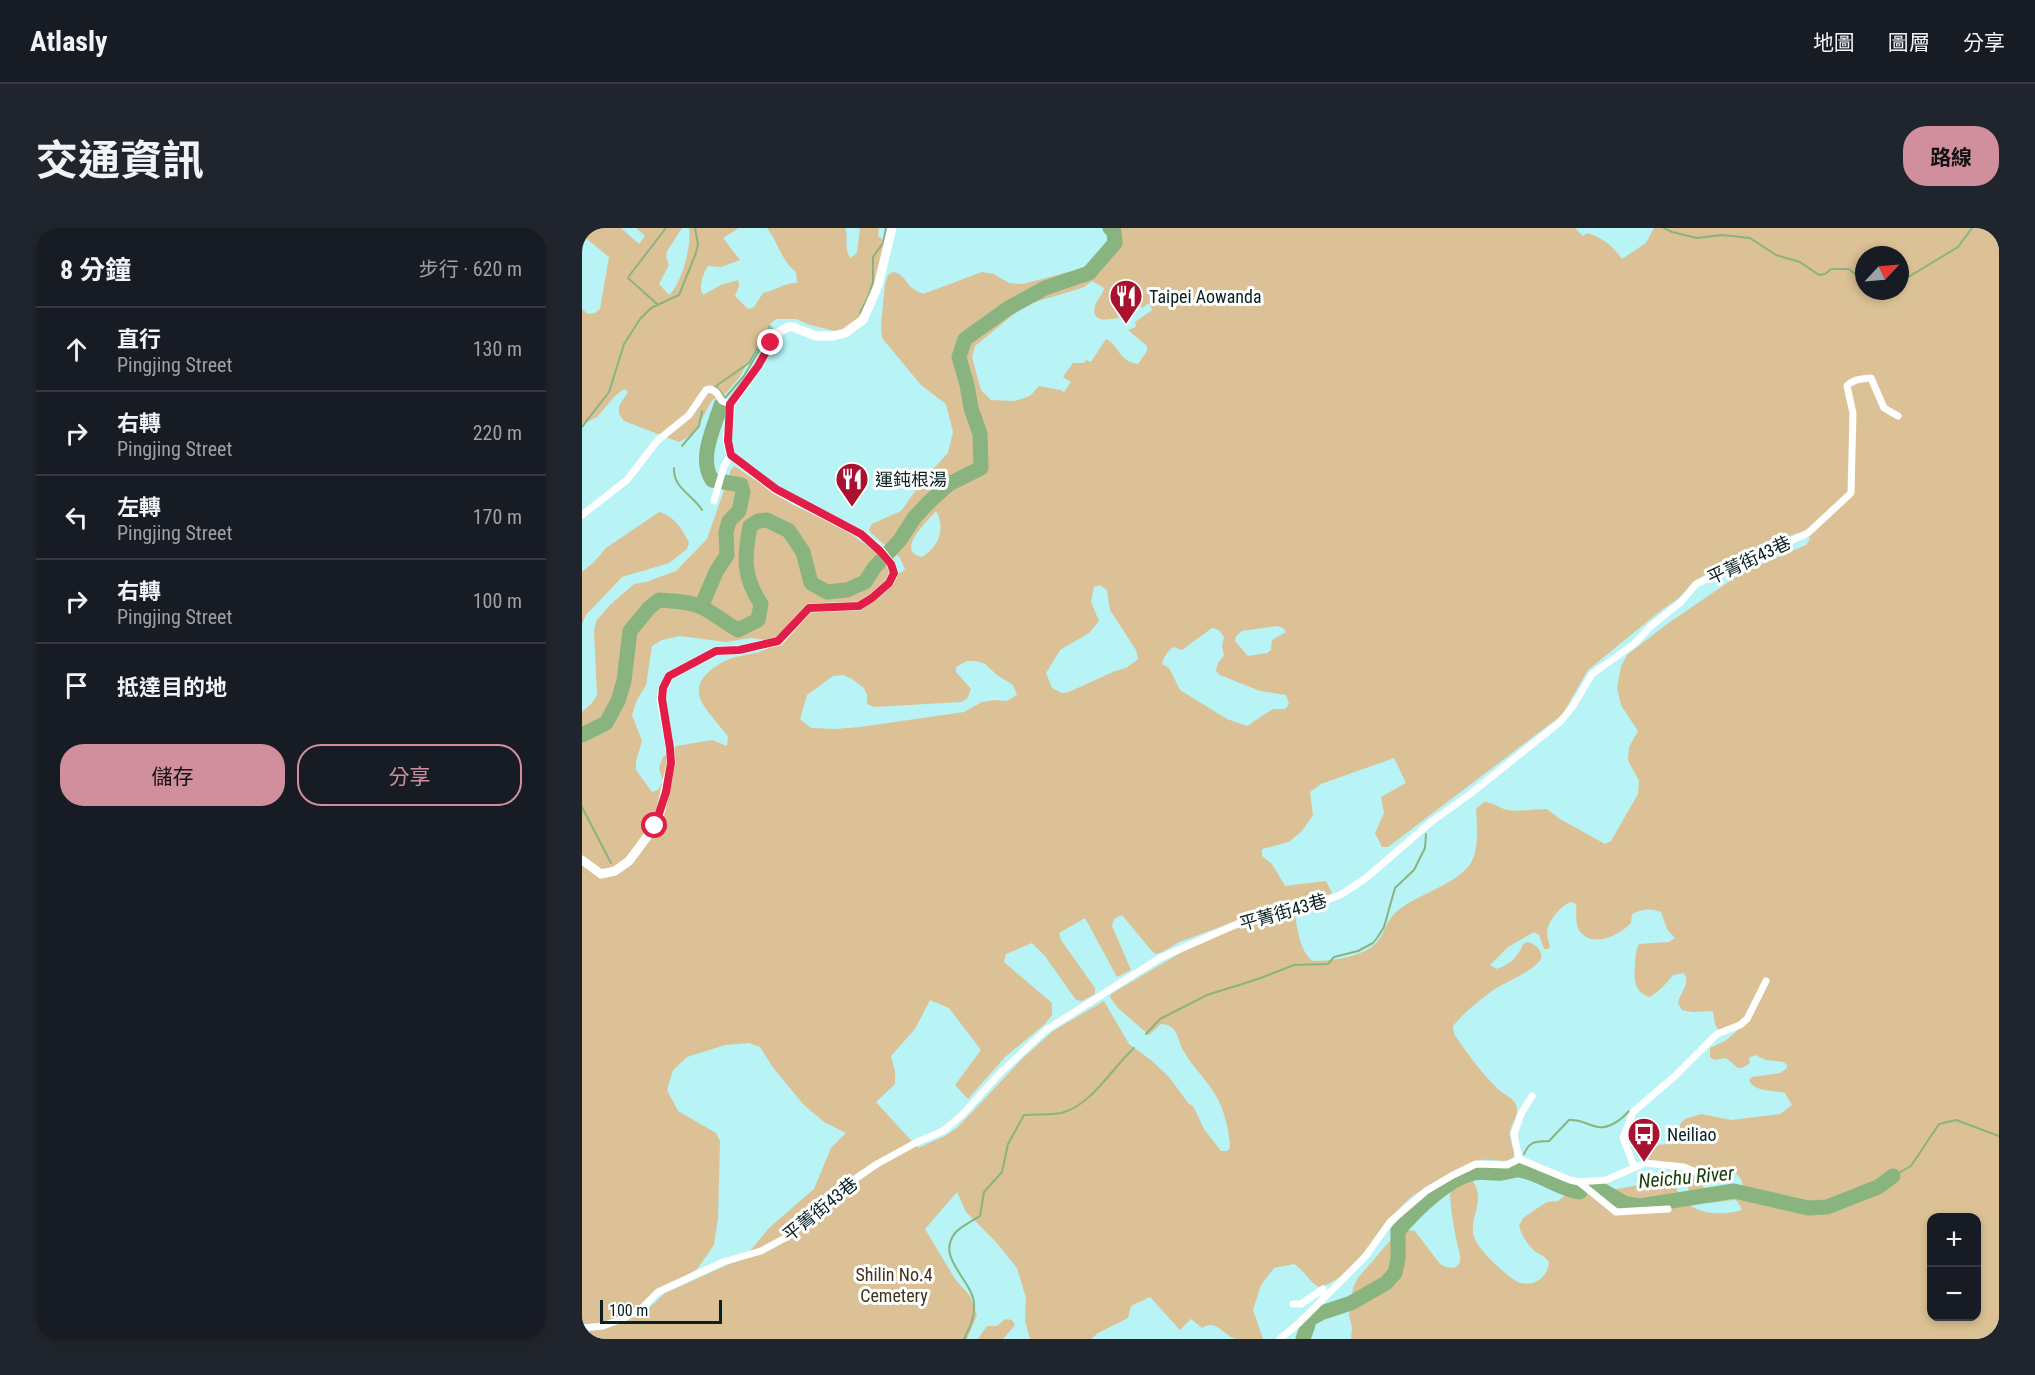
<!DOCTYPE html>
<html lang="zh-TW">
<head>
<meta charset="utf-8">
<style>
	:root { --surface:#171b24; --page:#20242c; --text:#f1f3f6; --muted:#9ea1a6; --line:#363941; --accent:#d18e9c }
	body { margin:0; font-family:"Roboto Condensed","Noto Sans TC",sans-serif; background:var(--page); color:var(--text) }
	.controls { position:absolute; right:18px; bottom:18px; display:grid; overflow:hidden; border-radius:12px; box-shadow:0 3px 9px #0003 }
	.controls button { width:54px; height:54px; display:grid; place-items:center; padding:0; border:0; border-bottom:2px solid var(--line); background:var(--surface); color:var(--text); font:30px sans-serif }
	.compass { position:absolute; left:1273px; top:18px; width:54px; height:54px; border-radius:50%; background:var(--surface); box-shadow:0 3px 9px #0003; rotate:64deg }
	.scale { position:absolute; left:18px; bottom:15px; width:122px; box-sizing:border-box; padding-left:6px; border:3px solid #092122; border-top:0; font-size:16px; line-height:21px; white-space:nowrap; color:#092122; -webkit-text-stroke:4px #fff; paint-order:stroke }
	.stop { position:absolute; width:18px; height:18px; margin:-14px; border:4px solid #e11d48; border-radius:50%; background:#fff }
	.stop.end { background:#e11d48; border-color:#fff; box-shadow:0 2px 6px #0008 }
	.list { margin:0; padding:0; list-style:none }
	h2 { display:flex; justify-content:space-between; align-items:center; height:78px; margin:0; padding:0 24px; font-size:26px }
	h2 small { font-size:20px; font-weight:400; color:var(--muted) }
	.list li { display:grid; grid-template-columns:39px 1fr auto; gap:18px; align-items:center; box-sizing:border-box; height:84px; padding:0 24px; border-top:2px solid var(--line) }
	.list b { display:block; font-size:22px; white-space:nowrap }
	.list p { margin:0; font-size:20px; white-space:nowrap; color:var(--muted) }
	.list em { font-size:20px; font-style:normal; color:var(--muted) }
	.actions { display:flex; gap:12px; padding:18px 24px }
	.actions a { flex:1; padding:14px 0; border:2px solid var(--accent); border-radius:24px; text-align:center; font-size:21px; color:var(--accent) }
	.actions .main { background:var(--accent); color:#111 }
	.icon { flex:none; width:33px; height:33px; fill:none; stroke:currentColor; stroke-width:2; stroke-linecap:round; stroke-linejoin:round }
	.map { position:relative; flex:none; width:1417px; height:1111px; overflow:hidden; border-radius:24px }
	header { display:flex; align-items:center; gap:36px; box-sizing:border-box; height:84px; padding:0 30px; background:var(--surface); border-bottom:2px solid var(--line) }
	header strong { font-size:28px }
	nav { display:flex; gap:33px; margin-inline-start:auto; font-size:21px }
	.intro { display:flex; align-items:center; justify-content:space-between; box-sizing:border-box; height:144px; padding:0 36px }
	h1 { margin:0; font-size:42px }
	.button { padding:15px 27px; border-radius:24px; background:var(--accent); color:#111; font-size:21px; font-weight:700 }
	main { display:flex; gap:36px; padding:0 36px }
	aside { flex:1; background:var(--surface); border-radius:24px; box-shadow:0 3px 9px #0003 }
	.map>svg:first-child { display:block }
</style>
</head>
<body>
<header>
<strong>Atlasly</strong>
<nav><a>地圖</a><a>圖層</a><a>分享</a></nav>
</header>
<div class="intro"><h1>交通資訊</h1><a class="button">路線</a></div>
<main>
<aside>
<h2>8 分鐘<small>步行 · 620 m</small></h2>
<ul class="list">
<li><svg class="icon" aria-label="ahead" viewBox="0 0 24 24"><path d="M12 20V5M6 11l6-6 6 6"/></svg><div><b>直行</b><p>Pingjing Street</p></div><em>130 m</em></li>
<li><svg class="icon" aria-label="right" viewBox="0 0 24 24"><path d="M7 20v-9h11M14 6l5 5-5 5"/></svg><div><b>右轉</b><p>Pingjing Street</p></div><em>220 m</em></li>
<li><svg class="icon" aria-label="left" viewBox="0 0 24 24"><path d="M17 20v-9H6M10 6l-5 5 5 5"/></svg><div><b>左轉</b><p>Pingjing Street</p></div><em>170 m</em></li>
<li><svg class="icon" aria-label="right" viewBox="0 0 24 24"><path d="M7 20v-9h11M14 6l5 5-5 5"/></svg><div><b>右轉</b><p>Pingjing Street</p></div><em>100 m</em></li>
<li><svg class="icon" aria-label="arrive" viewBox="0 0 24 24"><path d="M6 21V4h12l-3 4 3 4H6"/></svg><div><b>抵達目的地</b></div></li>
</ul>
<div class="actions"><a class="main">儲存</a><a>分享</a></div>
</aside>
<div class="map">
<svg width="1417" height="1111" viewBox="0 0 1417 1111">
	<rect width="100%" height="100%" fill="#b8f3f6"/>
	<path fill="#dbc195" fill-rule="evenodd" d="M0 0H39L57 16 63 8 54 0H100L85 23 84 29 87 37 77 56 87 67C100 56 110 16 107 0H157L141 10 158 32 139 39 126 38C121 46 116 59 121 67L139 57 156 52 157 58 153 68 166 81 172 79 181 65C194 62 202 55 215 55L214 44C200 34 196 14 185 0H263C267 11 261 17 268 30L275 25 278 0H297L296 8 305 15 300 39 279 91 261 102 253 103 228 97 214 91H194L188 96 157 150 139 171H131C120 188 116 206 97 214L42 193 37 186V178L46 164 42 161 33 168 15 189 0 196V81L6 86 13 85 18 81 27 29 0 7Z
		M532 0H993L1001 8 1005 5C1021 10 1030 17 1040 31L1064 15 1072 0H1417V1111H769L770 1100 767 1086 771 1060 775 1051 813 1007 825 1002 833 1003 858 1036C864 1040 876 1043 878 1033 879 1029 877 1023 876 1019 872 1001 869 985 868 966 871 957 881 951 890 952 904 971 889 986 891 1005 892 1019 926 1050 938 1055 942 1056 947 1056 951 1055 961 1051 966 1044 967 1034 963 1028 960 1028 954 1024 946 1018 940 1008 937 998L941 990 960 977 965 974 976 973 985 966 1003 967 1089 951 1092 953C1099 985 1133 990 1160 982L1156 974 1153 972C1142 972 1117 980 1109 969 1106 964 1105 952 1104 945L1114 947C1129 978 1133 956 1158 961L1161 958C1158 935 1126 944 1111 942 1098 941 1085 937 1072 935L1066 932 1061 925 1062 921 1070 917 1092 916 1094 915 1098 896 1103 891 1119 886 1149 892 1198 886 1210 877 1203 865C1191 862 1172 864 1167 852L1170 849 1198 845 1205 840V837L1202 834 1184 832 1173 827 1167 830 1168 835 1160 840H1156L1144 830 1132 832 1128 829V820L1143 813 1155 803 1154 801 1136 802 1133 796 1131 783 1110 784 1100 782 1096 775C1098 764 1109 756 1102 745L1091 747C1084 756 1077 763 1068 769 1051 764 1052 750 1053 736 1054 728 1053 723 1057 716L1087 714 1093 710 1085 701 1079 684C1068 680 1060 681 1050 686L1049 695C1037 708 1007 722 996 700 993 692 995 684 994 676L989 674C979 677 966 693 965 704 965 709 967 714 968 719L966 721H962L957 707 952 704 926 719 908 737 914 741C928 737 936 729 941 716L945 714C952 715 961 722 959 730 956 741 923 754 913 761 899 771 882 784 871 798L872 806C885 825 900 846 917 862 922 867 931 869 934 877 939 888 926 898 928 908 929 917 934 923 931 931 920 935 911 931 900 932 887 934 837 962 827 971 799 994 773 1051 737 1059 727 1054 722 1042 712 1036L692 1040 679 1057 671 1082 681 1111C672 1111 663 1111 655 1111 641 1109 636 1090 620 1100L609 1091 598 1102 568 1069 549 1078 546 1090 516 1105 509 1111H448L443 1093 444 1070 435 1040 415 1015 384 984 375 964 343 1001 373 1051 388 1068 395 1087 385 1111H0V1104L21 1101 45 1093 66 1081 83 1065 163 1029 187 1000 232 961 249 920 264 905 242 894 220 875 190 838 178 819 167 815 143 817 105 829 91 842 85 862 96 883 134 905 138 913 136 990 132 1017 115 1041 42 1087 19 1096H0V484L10 475 15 467 12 403 14 393 28 377 52 356 64 354 94 343 125 311 149 242 152 238 211 277 258 298 295 325 304 338 316 345 320 344 323 341 318 330 289 305 287 301 290 296 319 283 337 258 343 254 352 240 366 225 371 204 364 176 339 157 300 110 299 97 303 56 306 47 311 44C321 46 321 50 327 57 330 61 336 63 341 66L400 44 412 46 427 55 441 56 490 43 510 42 536 17V8ZM1282 27H1318V63H1282ZM510 53 522 60C521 67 515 71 513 78 507 99 537 90 547 87V86L558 78 560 80 567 75 570 82 553 94 554 99 546 102 565 118V123L556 136C537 134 537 117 524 111L509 134 504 132 502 135H491L481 149 489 154 482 164 478 162 457 158 448 168 433 173 409 172 399 162 390 129 393 118 443 77 490 63 502 59ZM354 283C364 300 357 319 340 329 312 323 346 293 354 283ZM1215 305 1225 307 1228 311 1224 317 1160 345 1085 396 1045 427 1039 438 1035 460 1039 477 1056 503 1047 519 1046 532 1057 553 1056 566 1029 613 1023 616 978 591 965 581C953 581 937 584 925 582 917 580 911 574 902 574L894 581C895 598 898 625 886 639 866 661 833 666 812 686 802 697 800 715 785 722 769 730 749 733 731 733 718 724 716 703 713 688L711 685 689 688 617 714 529 766 528 769 536 780 567 807 579 796C595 796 595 810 601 822 609 837 622 849 631 863 642 879 647 901 648 920L645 923H639L622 901 611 878 606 875 587 849 570 833 547 816 522 773 471 803 439 832 375 900 363 908 336 920 294 874 313 856V843L309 828 333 801 348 772 367 780 399 822 373 857 386 871 423 829 463 796 470 787V775L422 734 424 726 450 715 463 728 494 772 500 773 513 766V760L479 712 477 705 503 690 535 749 549 742 530 698 532 691 540 687 569 722 574 726 580 724 597 714 685 682 742 669 750 665 744 653 703 658 690 636 680 628V621L707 614 720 603 731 587 728 564 739 556 812 530 824 555 799 569 802 585 793 605 800 619H806L980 487 1006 442 1077 384 1098 369 1114 352 1143 335ZM518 357 525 362 528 382 554 422 556 431 544 440 533 443 487 464 480 465 470 460 464 445 478 422 507 405 517 393 509 374 512 359ZM695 398 701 400 704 404 690 412 689 422 685 425 666 428 653 413 654 408 660 403ZM630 400 637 402 642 409 640 418 642 428C637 433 635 436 634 443L638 447 678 463 704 467 707 476 703 481H692L686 484 665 498 645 491 598 462 587 440 580 436C581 430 587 421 592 419L600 422ZM98 408 144 414 168 410 184 412 186 420C175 427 162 426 150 430 135 436 111 450 118 470 122 481 138 498 146 508L145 518 130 512 95 518 81 529 77 540 81 553 76 562 70 564 54 542V533L60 513 50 487 55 472 64 457 70 418 80 412ZM385 433H394L403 436 415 447 431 457 435 467 425 473 414 472 400 474 382 484 278 499 253 501 229 500 218 491 225 467 251 448 261 447 270 451 282 460 285 467V476L292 479 379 474 385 471 389 461 374 444V439ZM1350 990H1394V1088H1350Z
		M77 284C92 288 100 301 107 314L105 321 87 335 40 349 4 387 0 396V344L12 334 24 320Z
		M423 1091 430 1092 433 1097 421 1111H396L405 1098H415Z"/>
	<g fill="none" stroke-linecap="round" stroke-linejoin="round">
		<path stroke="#89b47f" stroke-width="2" d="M1082 0 1090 4 1115 10 1140 7 1168 10 1194 27 1218 34 1237 47 1243 46 1249 41H1267L1273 46 1282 49
			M47 48 84 0
			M46 50 75 76
			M1318 52 1323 51 1376 19 1390 0
			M278 85 286 69 291 54V29L301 15 304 0
			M188 98 167 135 134 158 143 170 162 148 190 100
			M0 199 27 164 42 116 58 91 69 80 97 67 114 25 116 16 113 0
			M100 218 117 198 120 183
			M92 240C91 260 110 266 120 282
			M0 579 29 635
			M564 806 578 791 625 767 676 751 712 737 746 736 752 729 776 723 791 715 795 710 802 699 813 660 832 642 843 620 844 606
			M942 926C948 912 954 914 967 913L987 892C997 891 1002 895 1012 898 1025 903 1039 892 1047 883
			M936 941 937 937
			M1311 948 1329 938 1357 896 1374 892 1417 908
			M382 1111C388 1099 393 1089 392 1076 391 1052 352 1029 374 1004 380 998 390 993 398 988L402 964 420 944 426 916 442 887C454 886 467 887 479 885 509 878 530 840 552 820"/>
		<path stroke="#89b47f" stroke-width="15" d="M121 380 122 372 134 344 145 327 144 304 147 293 157 283 161 264 159 257 130 252C116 230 132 200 139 177
			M0 507 24 495 36 473 42 453 48 403 67 380 77 372C91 373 107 373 119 379 132 385 143 395 156 402L176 392 179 376C161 349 162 330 168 298L176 293 185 292 207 303 221 324 229 355 245 364 265 362 283 354 292 340 318 312 332 290 347 274 367 256 399 240 398 206 389 180 385 157 377 129 383 111 425 81 463 60 507 45 533 15 532 4 528 0
			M1011 961H1018L1042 975 1058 978 1152 963 1226 980 1245 979 1296 959 1311 948
			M721 1111 728 1091 739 1085 769 1075 804 1055 813 1045 816 1031V1003C833 983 865 951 892 945 901 943 911 946 920 945 928 944 934 940 942 943 962 948 980 962 998 964"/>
		<path stroke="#fff" stroke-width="7" d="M132 273 142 238 149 227
			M0 287 45 252 75 213 107 187 124 162 128 161 134 164 140 173 149 176
			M937 931 932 906 939 886 950 868
			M1052 938 1041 910 1051 884 1093 848 1135 806 1158 797 1165 791 1184 753
			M997 954 1034 984 1086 981
			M711 1076H719L741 1061V1069
			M0 1100 21 1098 42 1090 60 1080 76 1064 141 1034 179 1023 203 1010 236 981 248 968 295 936 335 914 361 903 380 887 418 845 464 802 578 730 655 696 748 671 760 666 784 650 849 594 888 566 978 494 991 478 1010 446 1052 416 1069 398 1099 374 1114 356 1226 305 1269 265 1271 185 1265 158C1271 151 1280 151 1289 150L1302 180 1316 188
			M698 1111 717 1095 783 1029 808 994 844 963 871 947 894 936 925 937 937 931 988 952 997 954 1024 952 1063 935 1102 939 1111 943"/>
		<path stroke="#fff" stroke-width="9" d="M0 632 19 646 33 643 47 633 73 598 79 582 89 535 88 520 79 471 81 460 87 448 134 423 157 422 197 413 227 380 277 378 290 370 307 355 312 345 309 336 299 323 279 306 194 262 149 227 145 213 149 176 176 138 195 105 206 99H211L234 108H251L263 105 281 92 296 58 310 0"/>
	</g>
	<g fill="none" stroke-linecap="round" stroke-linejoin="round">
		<path stroke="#e11d48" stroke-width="8" d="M73 598 84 564 89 535 88 520 80 471 81 460 87 448 134 423 157 422 196 413 227 380 277 378 290 370 307 355 312 345 309 336 298 323 279 306 194 261 149 227 146 213 148 176 176 138 189 115"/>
	</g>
	<defs>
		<g id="restaurant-pin" transform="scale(1.725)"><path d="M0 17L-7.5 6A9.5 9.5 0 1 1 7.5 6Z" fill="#a9122e" stroke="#fff"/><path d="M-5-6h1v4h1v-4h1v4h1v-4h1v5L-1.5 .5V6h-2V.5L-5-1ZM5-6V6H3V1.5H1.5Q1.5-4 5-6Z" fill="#fff"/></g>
		<g id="bus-pin" transform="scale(1.725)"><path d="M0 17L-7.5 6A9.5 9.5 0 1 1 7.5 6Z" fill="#a9122e" stroke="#fff"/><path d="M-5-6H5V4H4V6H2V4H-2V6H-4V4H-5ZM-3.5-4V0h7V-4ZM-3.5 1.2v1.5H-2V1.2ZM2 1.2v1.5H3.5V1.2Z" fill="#fff"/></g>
	</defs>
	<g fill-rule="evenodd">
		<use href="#restaurant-pin" x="544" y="68"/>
		<use href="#restaurant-pin" x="270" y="251"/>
		<use href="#bus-pin" x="1062" y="906"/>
	</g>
	<g text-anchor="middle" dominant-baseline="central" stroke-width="6" stroke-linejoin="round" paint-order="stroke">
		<g font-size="18" fill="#092122" stroke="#fff" text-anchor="start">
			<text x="567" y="68">Taipei Aowanda</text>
			<text x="293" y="251">運鈍根湯</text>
			<text x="1085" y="906">Neiliao</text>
		</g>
		<g font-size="18" fill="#092122" stroke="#fff">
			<text transform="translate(1167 332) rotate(-25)">平菁街43巷</text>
			<text transform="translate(701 684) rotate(-16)">平菁街43巷</text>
			<text transform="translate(238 981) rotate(-39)">平菁街43巷</text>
		</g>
		<g font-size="18" fill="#423217" stroke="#fff">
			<text x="312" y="1046">Shilin No.4<tspan x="312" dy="21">Cemetery</tspan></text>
		</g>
		<g font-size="20" font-style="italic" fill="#17410b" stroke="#fff">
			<text transform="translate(1104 949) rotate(-5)">Neichu River</text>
		</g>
	</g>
</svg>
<div class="controls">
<button>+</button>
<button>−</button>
</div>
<svg class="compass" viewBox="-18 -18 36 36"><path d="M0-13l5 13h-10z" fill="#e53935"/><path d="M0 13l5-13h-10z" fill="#9ea1a6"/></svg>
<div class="scale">100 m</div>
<div class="stop" style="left:73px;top:598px"></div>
<div class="stop end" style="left:189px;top:115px"></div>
</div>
</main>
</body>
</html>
